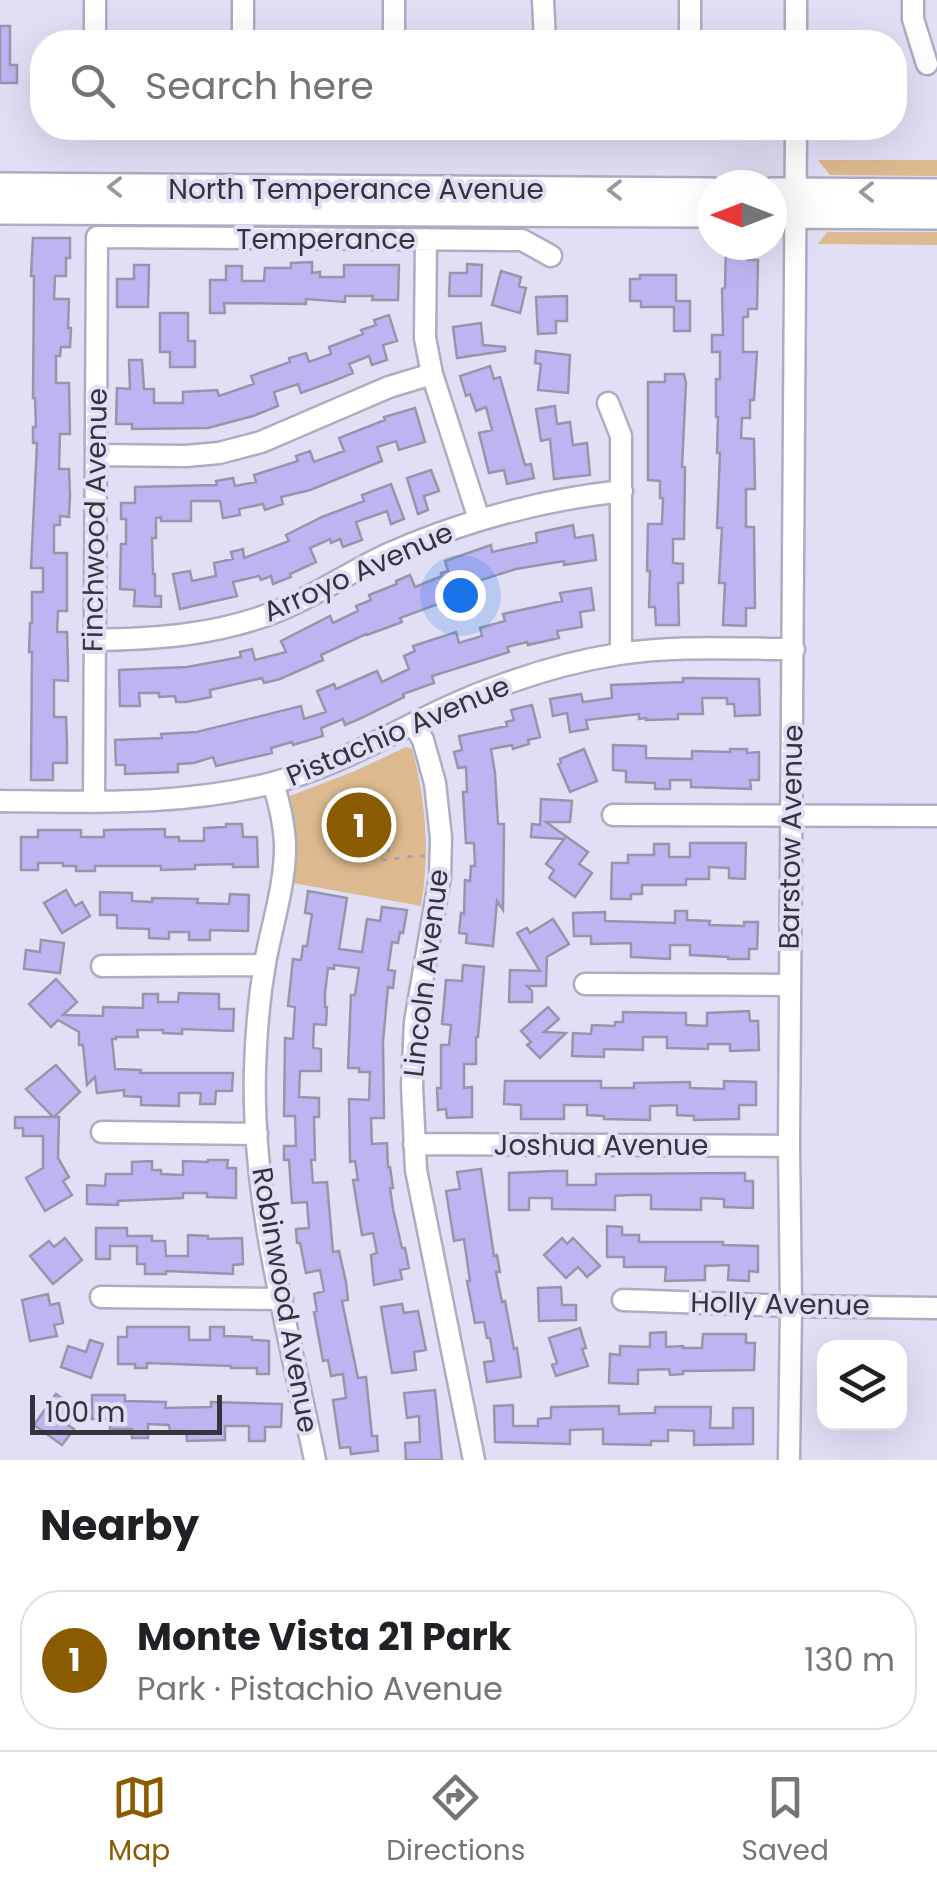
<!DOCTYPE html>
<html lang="en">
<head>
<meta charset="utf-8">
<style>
	:root { --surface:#fff; --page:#f6f6f6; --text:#202124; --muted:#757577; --line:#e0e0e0; --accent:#8b5b02 }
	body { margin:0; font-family:Poppins,sans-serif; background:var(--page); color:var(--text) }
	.controls { position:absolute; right:30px; bottom:30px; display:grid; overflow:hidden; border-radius:20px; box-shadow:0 10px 40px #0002 }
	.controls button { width:90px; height:90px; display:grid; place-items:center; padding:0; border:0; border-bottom:2px solid var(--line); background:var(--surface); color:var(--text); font:50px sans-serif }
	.compass { position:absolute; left:697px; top:170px; width:90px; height:90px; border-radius:50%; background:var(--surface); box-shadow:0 10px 40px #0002; rotate:270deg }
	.scale { position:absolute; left:30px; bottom:25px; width:192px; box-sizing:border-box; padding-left:10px; border:5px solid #35343d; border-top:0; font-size:28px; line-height:35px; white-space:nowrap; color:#35343d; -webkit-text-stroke:8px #e1dff5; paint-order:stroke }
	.you { position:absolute; left:460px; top:595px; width:35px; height:35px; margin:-25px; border:8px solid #fff; border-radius:50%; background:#1a73e8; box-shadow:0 0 0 15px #1a73e833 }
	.badge { display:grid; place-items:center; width:65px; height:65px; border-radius:50%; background:var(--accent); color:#fff; font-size:32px; font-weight:700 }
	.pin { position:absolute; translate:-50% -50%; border:5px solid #fff; box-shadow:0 2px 10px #0006 }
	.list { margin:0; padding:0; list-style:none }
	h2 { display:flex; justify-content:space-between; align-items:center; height:130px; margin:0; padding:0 40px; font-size:42px }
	h2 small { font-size:32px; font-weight:400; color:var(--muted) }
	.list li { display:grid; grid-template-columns:65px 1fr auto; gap:30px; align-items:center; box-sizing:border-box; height:140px; margin:0 20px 20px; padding:0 20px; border:2px solid var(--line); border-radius:40px }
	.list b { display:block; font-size:38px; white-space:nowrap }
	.list p { margin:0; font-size:32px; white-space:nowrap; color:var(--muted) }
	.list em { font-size:32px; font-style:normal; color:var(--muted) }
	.icon { flex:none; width:55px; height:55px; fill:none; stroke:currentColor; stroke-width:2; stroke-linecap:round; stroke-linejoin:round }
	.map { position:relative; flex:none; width:937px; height:1460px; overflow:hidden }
	.search { position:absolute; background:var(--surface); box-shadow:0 10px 40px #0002; left:30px; right:30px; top:30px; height:110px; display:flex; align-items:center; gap:25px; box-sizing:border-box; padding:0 35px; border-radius:40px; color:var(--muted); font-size:38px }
	.sheet { height:290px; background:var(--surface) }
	nav { display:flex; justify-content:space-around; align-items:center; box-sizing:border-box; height:140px; border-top:2px solid var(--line); background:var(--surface); font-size:28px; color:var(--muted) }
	nav a { display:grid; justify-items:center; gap:5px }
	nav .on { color:var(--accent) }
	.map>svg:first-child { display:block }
</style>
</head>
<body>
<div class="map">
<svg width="937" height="1460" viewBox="0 0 937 1460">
	<rect width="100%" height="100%" fill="#e1dff5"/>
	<path fill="#dcb98e" d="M818 160H937V176L830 175Z
		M827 232H937V245L818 244Z
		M406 747 412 749C426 800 430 853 421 906L293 883 295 841 290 796 355 771Z"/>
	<path fill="#bdb5f2" stroke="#9795aa" stroke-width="2.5" d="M0 26H10V65H17V83H0Z
		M33 238H70V258H66V276H55L54 299H69L68 328H71L70 347H61L60 356H56V383H69L70 434H60L59 469H69L70 495 69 517 60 516V525H54V553H67V611H58L57 632H67L68 665V681L54 680V717H66L67 743V763H53V780H31L32 652H29L30 623H32V592H43V568H31L37 443H33V427H36L35 398H33L34 276H31Z
		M726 245H748V260H758L757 309H748V317H743V352H757L754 400H750V418H742L741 438 754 439 755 489H746V527H754L755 608H746V626L723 625 725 583H719L722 528H717L720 453H717L718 417H716V379H720V352H712V335H723L722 289 725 288Z
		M312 262V273L320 272V277H344V265H399L398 300H372L373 296H345V302L306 299V304L224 303 225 313H210V280H226V266H242V281H264L265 268H291V263Z
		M467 264 482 265 481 296H449L450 273H467Z
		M134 265H149L148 307H117V279H134Z
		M501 271 521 277 519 286 526 288 520 313 492 305Z
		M640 275H676V301H690V331H674V307H641V301H630V279H640Z
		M567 296V321H556V333L538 334 536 297Z
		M160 313H188V341H195V367H170V352H160Z
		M389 315 397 341 383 345 387 360 372 365 369 356 349 364 353 373 331 382 301 393 298 384 274 392 278 406 253 416 208 428 132 429V424H116L117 388 130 389 129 360H142L144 389H154V403H183V392L217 390 219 396 254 384 251 376 290 362 289 358 306 353 309 362 331 354 329 347 363 334 361 330 376 325 374 320Z
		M481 323 483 345 505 347V351L457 358 453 327Z
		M536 351 570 355 568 393 538 390 541 364 535 363Z
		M490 366 494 379 500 377 525 465 531 464 534 478 507 484 504 470 489 473 479 433 492 430 486 407 476 411 470 394 466 396 460 376Z
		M665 374H684L686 383 682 467H685L684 539H673V563L683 564V583H678L679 625H656L655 607H649L650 571H647L648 524H662L663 498H660V481L648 480V382H665Z
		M555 406 557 424 570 422 573 445 587 443 590 475 554 479 550 439 541 441 536 409Z
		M415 408 425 442 399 450 396 441 377 447 382 461 310 490 281 497 283 504 265 510 263 504 239 509 240 515 223 518 220 501H191V521H161V517L156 518V538H152L153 574H155V596H161V607L134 606 135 590 120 589 121 544H126V519H121V503H135V487L217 485 216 481 233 478 235 486 256 482 254 475 298 461 296 456 310 451 314 462 344 451 339 438 385 420 384 417Z
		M431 470 439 491 424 496 428 510 418 514 407 478Z
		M391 484 404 519 391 524 387 511 356 522 362 540 343 547 340 539 331 543 330 539 310 548 316 562 290 574 291 577 273 584 271 576 261 580 259 576 233 582 237 596 180 609 173 574 190 571 192 581 216 576 214 563 233 559 231 552 243 549 244 558 289 541 286 535 322 517 364 501 362 495Z
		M573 525 575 538 593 535 596 560 564 565V561L516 569 462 586 465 594 400 618 402 622 367 635 366 634 321 655 323 660 280 679 264 683 262 678 210 690 211 697 186 702H176L175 696 159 697V693H139L140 706H120L119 670 187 667 241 657 240 652 252 649 255 660 286 652 281 641 330 616 333 623 358 611 356 606 371 600 369 595 397 584 396 581 410 575 415 587 442 576 441 573 448 571 445 561 491 545 492 552 537 542 536 533Z
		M591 588 594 610 580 612 582 627 557 631 559 638 528 645 527 642 507 647 509 652 432 676 434 683 403 694 404 697 359 719 345 725 343 719 321 728 323 736 293 745 292 742 271 748 272 753 216 766 213 757 194 763 178 764V772L125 774V765H116L115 740 162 738 161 734 197 732 301 706 304 719 326 712 317 691 334 684 336 689 377 671 382 682 409 669 404 656 415 651 413 646 456 632 459 643 482 636 480 628 505 621 503 614 562 601 560 593Z
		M683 678 759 679 760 715 735 716 734 704H727V698H702L703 714H678V719L646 720V718L639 719V714L586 720 588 729 570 732 567 713 553 716 550 699 581 694 583 702 612 698 611 685 683 682Z
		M532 705 540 737 528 740 529 744 513 749 512 745 491 749 495 773 498 824H504L503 910 497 901 493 946 466 943 467 934 459 933 461 913 464 914 465 880 470 881 471 866H475L474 843H466L463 792H467L466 767 458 768 454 752 462 750 459 736 507 726 506 722 514 720 511 710Z
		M613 745 646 746V758L692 759V751L730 752V749H747V753L759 752V780H750L751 789 691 787V780H670V789H655V783L626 782V771L613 770Z
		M584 749 597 781 570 792 558 764 561 763 560 759Z
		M541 799 572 801 570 822H546L588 852 579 864 592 873 575 897 549 878 554 870 546 864 564 839 531 837 532 824 540 825Z
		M226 824H242L243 837H257L258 867H233V864L195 865V869L161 870V866H95V871H76V866H63V863H38V870H21V837H38V830H81V837H104V830L165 829V837H179V841H204V828L226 827Z
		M690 843H746L745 879 729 878V868L709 867V879H686V885H642V894H631V899H611L612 863H628V855H654V844H669V857H690Z
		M66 890 75 906 82 902 90 916 62 933 44 903Z
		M308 891 347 898 339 949 362 952 367 919 380 921 382 907 407 910 403 933 400 932 398 943 392 942 388 970 395 971 393 988 388 987 383 1041 384 1118H371L372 1144 387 1143 388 1167H390L393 1188H390L393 1209 402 1248H405L409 1268 400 1270 402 1279 374 1285 371 1255 377 1253 373 1233 362 1235 353 1180H358L355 1161 350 1162 349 1099 369 1100 370 1072H359V1068H348L351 995H355L359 968 334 965V969L328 968 325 993V1007H327L326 1025 314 1024 313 1048 321 1049V1071H300L299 1097 319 1098V1117H314L315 1160H311L313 1183 327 1182 333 1252 339 1251 346 1282 348 1300 342 1301 349 1335 358 1378 366 1377 372 1436H377L378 1451 351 1454 350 1447 340 1448 333 1400 346 1398 343 1374 331 1376 328 1360 323 1361 314 1312 317 1311 314 1294 324 1291 320 1270 306 1273 300 1243H297L296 1229 309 1228 307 1202 292 1203 289 1160H284V1146H296L295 1116H284L285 1038 293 1039 295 1007 288 1006 293 959 301 960 303 946H307L312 914 305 913Z
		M100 892 132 893V901L152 902V898L198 899 197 903 229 904 230 894 249 895 248 931 210 930V940H189V932H169V939L149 938V929L117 928V915H100Z
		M675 911H687V920L710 921 709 925 744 926V922H758L757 949H749V959H728V957L690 955V945H670V959L631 957V943L591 944V936H574L573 913 605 912V921L675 923Z
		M553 919 569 944 547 957 546 986H527L532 991V1002H509L510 970 540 971 517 933 527 928 530 933Z
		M41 940 64 943 60 973 24 969 26 950 40 952Z
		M463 965 484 967 478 1037H476V1064H464V1088L472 1087V1117L447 1118 446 1109 438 1110 437 1088H441V1045H449L451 1025 442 1024 446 980 462 981Z
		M56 979 77 1002 63 1015 103 1016V1007L143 1008V994H158V1002H178L179 993 219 994V1009H234L233 1031 182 1029V1034L163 1033V1030H137L138 1037H116V1039H112L115 1069 141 1070 140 1073H233L232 1091H216L215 1104H200L201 1093H179V1106L141 1105V1097L124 1096V1090L97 1093 95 1077 87 1085 83 1045H79V1032L58 1020 51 1027 29 1004Z
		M548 1007 559 1019 544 1032 566 1033 540 1058 527 1045 531 1042 521 1031Z
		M749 1011 750 1021H758L759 1050 730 1051V1044H708V1049L667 1048V1037H643V1050L604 1049V1057L572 1056 573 1033 591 1034 592 1025 615 1026V1022H623V1012L686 1013V1025L707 1026V1013Z
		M56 1065 80 1092 54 1117H59L58 1158 69 1177 63 1181 72 1195 45 1211 26 1178 43 1168V1136H23V1128H15V1117H53L26 1089Z
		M505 1081H601V1088H634V1083L690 1082V1088L724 1089V1081L756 1082V1105H739V1119L694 1120V1116L677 1115V1105L650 1106V1120L604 1119V1116L587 1115V1105H564V1119H521V1105L504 1104Z
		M208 1160H228L227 1168H236V1198L207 1197V1193H183V1198L118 1201V1205L87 1204V1185L105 1186 106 1174H132V1162L152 1161V1170H161V1174L183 1175V1161L208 1162Z
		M481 1169 494 1256 497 1255 500 1272H496L502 1302 505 1301 514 1349 517 1348 521 1377 487 1382 484 1362 494 1361 490 1338H487L484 1322 475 1323 467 1281H470L464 1239 454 1241 446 1191 460 1189 457 1172Z
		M552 1171H567V1185H596V1174L745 1173V1181H753V1208L724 1207V1199L701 1198V1210L651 1209V1195H628L615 1196V1210L552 1209V1198H529V1210H509V1173Z
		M607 1226 622 1227V1235H639V1242H723V1245L758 1246V1272L749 1271V1281L728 1280 729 1265 705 1266V1280L665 1281 666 1267H624V1257H607Z
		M96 1228H127V1236H152V1241H165L166 1256H188V1235L208 1236V1239L242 1238 243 1264 233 1265V1274L166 1271V1274H145V1264H137V1246H110V1259H96Z
		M65 1238 82 1260 53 1284 30 1256 49 1241 54 1247Z
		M562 1238 567 1244 573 1238 600 1266 587 1277 578 1267 566 1278 544 1255Z
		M561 1287 562 1305H576V1320L539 1321 538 1288Z
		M48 1294 50 1305 59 1303 63 1323 54 1325 57 1336 30 1341 22 1300Z
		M402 1304 404 1313 418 1311 426 1350 414 1352 416 1370 392 1373 381 1307Z
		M127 1327H189V1340H210V1327H224V1336L252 1337V1340L269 1341V1374H257V1368H231V1366L147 1363V1368H135V1364H118V1337H127Z
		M580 1328 586 1348 582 1349 588 1366 556 1376 552 1365 557 1363 549 1338Z
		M666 1332V1347L683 1346V1348H702L703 1334H746V1343H755L754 1370 683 1371V1374L670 1375 669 1369 638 1370V1384L609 1383 610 1354 620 1355V1346L650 1347V1333Z
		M90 1340 103 1344 91 1378 61 1367 68 1346 86 1352Z
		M435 1390 442 1460H406L405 1443 420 1442 419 1416 407 1418 404 1393Z
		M56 1394 78 1409 68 1425 74 1429 62 1445 34 1425Z
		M92 1395H125V1401L166 1402 165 1408 211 1407V1402L282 1404 281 1427H265V1441H249V1426H225V1440L187 1441 186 1431H170L169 1425 148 1424V1438H132V1429H110V1419H92Z
		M513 1405V1426H538V1419L551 1418V1407L619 1406V1414L655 1413V1407H711L710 1428H733V1408H753V1444L694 1445V1431L668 1430V1441H651V1445L603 1444V1429L570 1430V1444L495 1442 494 1406Z"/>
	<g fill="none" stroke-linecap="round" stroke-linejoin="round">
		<g stroke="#aeacc1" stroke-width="25">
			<path id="minor" d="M95 0V42
				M243 0V42
				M394 0V42
				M543 0 545 42
				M796 0V42
				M913 0V19L927 64
				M690 42V0
				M426 239 425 338 432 374 479 519
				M608 403 621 436V653
				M96 455 186 456 219 453 261 442 389 387 432 374
				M93 640C157 639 220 635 280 610 317 595 351 571 388 554 463 521 540 500 622 491
				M414 724 423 740 435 783 441 838 440 877 415 1022 412 1086 416 1170 474 1460
				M273 783C279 802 284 822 285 843 286 883 272 924 265 963 259 998 256 1034 255 1069 251 1199 289 1333 315 1460
				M0 801C92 802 182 806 272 783 354 762 423 712 502 685 540 671 580 660 619 654 676 645 736 649 794 649
				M94 802 97 237 522 240 551 256
				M613 815 937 816
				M102 966 265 965
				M585 984 790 985
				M102 1132 257 1134
				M414 1144 789 1146
				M101 1297 282 1299
				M623 1300 791 1306 937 1308
				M789 1460 791 1306 789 1146 796 128"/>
		</g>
		<g stroke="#aeacc1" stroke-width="30">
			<path id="major" d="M0 186 712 191
				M772 191 937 192
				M0 211 712 214
				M772 215 937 216"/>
		</g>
		<path stroke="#a1a0b1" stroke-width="2.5" stroke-dasharray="5 8" stroke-linecap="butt" d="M355 794 371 846V859C390 862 406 855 425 856
			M370 835H380L389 842 388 857"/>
		<use href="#minor" stroke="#fff" stroke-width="20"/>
		<use href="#major" stroke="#fff" stroke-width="25"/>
	</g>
	<defs><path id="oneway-chevron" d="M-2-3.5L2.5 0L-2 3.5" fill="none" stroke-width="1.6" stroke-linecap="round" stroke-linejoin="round" transform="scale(2.5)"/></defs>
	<g stroke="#9a9a9e">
		<use href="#oneway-chevron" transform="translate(115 187) rotate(-180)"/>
		<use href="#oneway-chevron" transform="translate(615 190) rotate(-180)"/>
		<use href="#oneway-chevron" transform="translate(867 192) rotate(-180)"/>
	</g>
	<g text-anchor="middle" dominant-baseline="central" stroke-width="8" stroke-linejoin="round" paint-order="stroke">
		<g font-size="28" fill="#35343d" stroke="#e1dff5">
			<text x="356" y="189">North Temperance Avenue</text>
			<text x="326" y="239">Temperance</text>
			<text transform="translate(95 520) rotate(-89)">Finchwood Avenue</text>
			<text transform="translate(358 572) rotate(-24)">Arroyo Avenue</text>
			<text transform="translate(398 731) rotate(-23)">Pistachio Avenue</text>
			<text transform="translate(791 837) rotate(-89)">Barstow Avenue</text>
			<text transform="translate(426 973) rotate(-83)">Lincoln Avenue</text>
			<text x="601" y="1145">Joshua Avenue</text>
			<text transform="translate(285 1300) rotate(80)">Robinwood Avenue</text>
			<text transform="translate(780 1304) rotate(1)">Holly Avenue</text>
		</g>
	</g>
</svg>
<div class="controls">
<button><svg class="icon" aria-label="layers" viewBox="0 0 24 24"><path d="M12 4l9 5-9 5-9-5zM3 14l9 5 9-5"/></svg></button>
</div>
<svg class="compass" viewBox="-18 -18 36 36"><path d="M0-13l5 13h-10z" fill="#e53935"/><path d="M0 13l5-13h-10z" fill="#757577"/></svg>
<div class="scale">100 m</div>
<div class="you"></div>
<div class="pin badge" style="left:359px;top:825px">1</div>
<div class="search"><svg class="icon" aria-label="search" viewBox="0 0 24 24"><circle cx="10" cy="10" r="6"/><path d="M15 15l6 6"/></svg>Search here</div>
</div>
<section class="sheet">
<h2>Nearby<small></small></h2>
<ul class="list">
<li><span class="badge">1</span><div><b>Monte Vista 21 Park</b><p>Park · Pistachio Avenue</p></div><em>130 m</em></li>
</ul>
</section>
<nav>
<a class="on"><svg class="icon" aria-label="map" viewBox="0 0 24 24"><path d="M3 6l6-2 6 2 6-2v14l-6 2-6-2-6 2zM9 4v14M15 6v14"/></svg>Map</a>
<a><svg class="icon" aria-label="directions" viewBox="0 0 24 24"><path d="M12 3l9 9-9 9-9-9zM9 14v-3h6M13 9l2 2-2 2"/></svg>Directions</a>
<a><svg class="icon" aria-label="saved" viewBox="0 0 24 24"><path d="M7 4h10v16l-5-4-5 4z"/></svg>Saved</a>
</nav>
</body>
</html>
